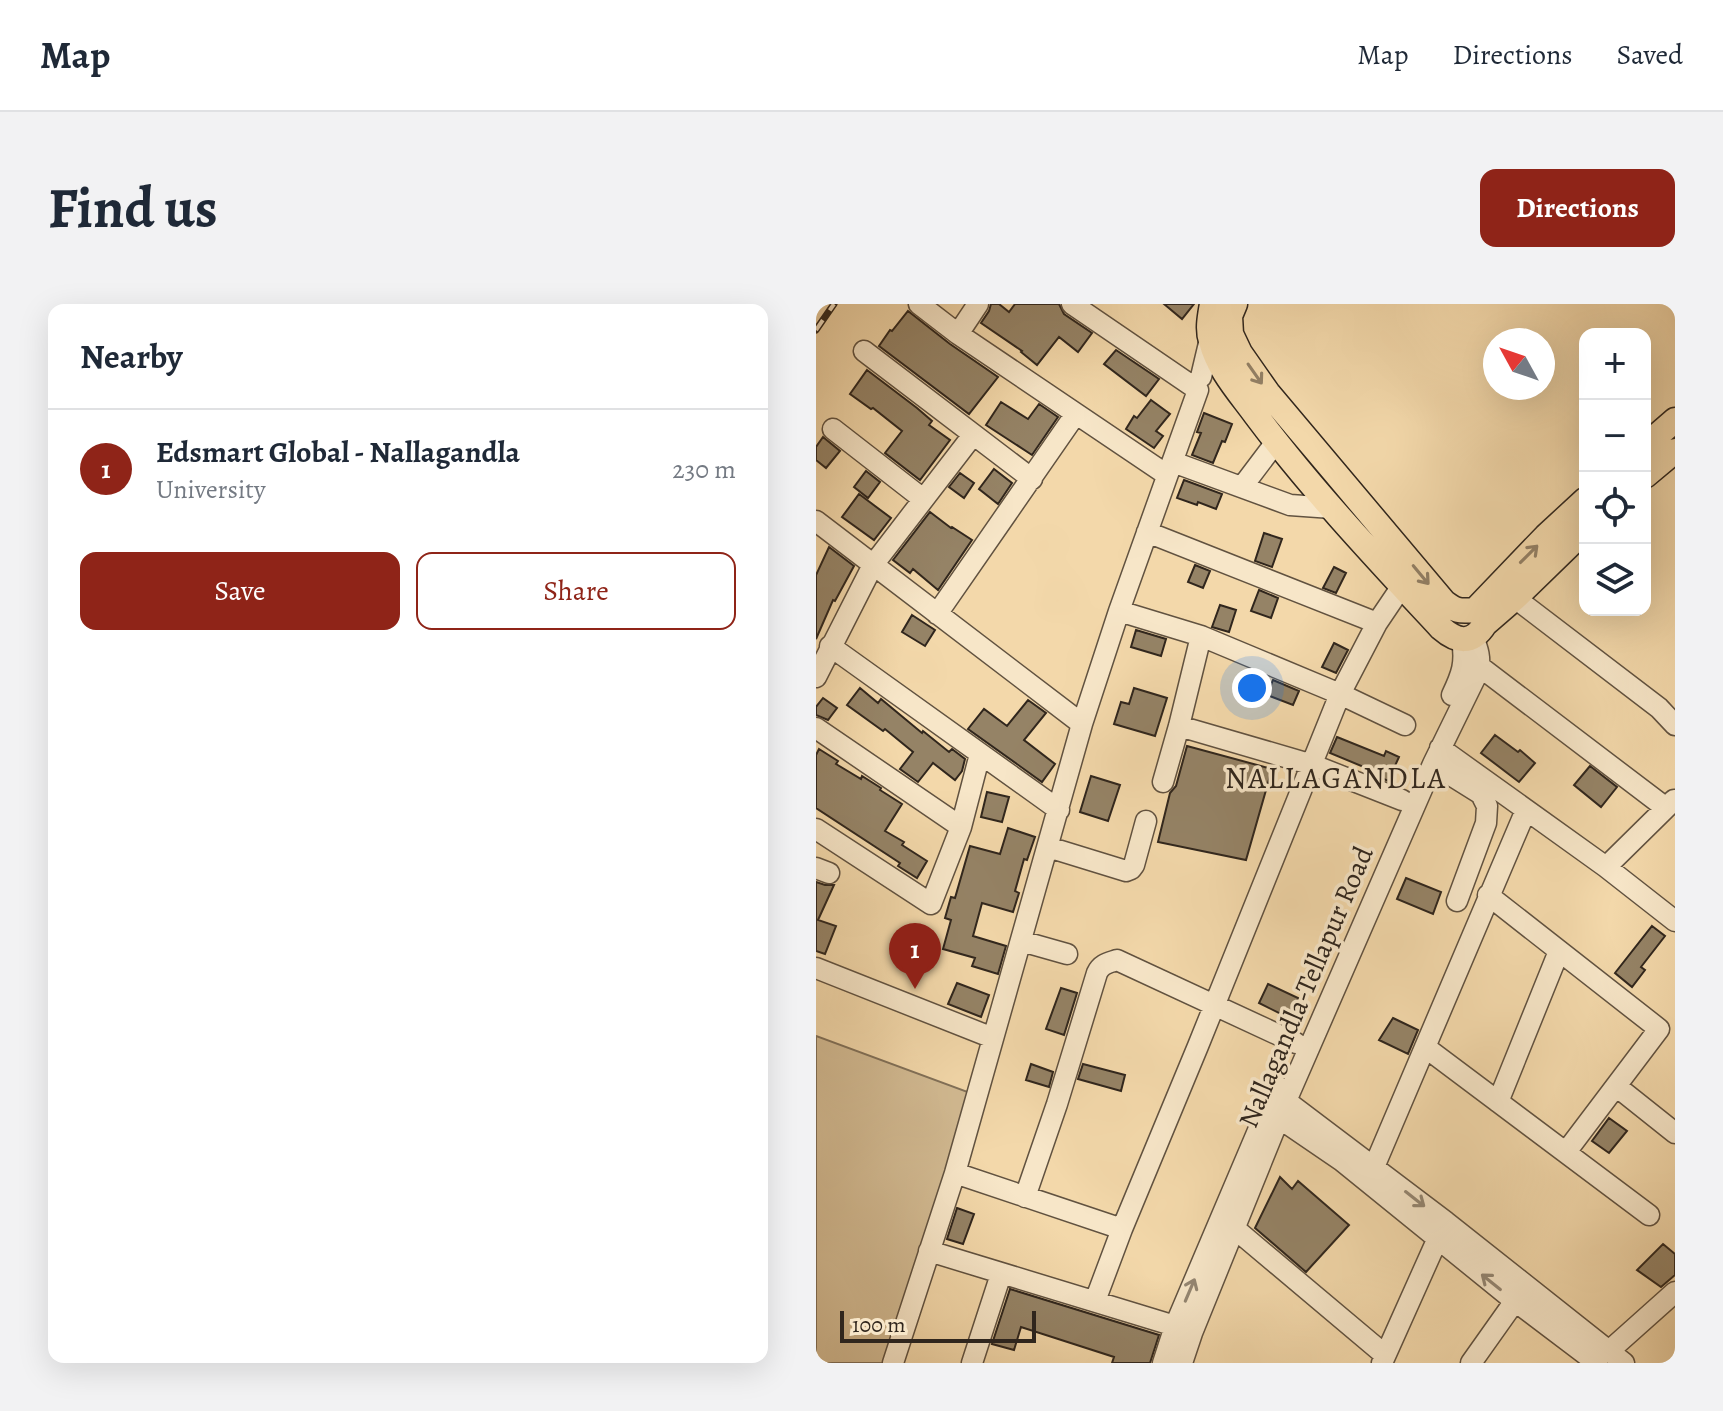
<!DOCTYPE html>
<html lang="en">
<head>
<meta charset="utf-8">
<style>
	:root { --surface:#fff; --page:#f2f2f3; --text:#1f2937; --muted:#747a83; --line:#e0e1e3; --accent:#8f2418 }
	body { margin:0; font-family:Alegreya,serif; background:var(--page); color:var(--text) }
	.controls { position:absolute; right:24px; top:24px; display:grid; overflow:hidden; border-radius:16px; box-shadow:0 8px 32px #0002 }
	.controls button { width:72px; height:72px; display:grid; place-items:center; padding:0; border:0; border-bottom:2px solid var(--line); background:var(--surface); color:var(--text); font:40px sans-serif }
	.compass { position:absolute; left:667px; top:24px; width:72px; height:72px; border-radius:50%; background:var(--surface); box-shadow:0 8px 32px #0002; rotate:310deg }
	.scale { position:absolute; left:24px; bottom:20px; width:196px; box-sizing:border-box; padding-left:8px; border:4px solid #30261d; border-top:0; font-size:22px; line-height:28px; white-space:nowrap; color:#30261d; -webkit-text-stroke:6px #f7e6c8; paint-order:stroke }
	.you { position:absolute; left:436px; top:384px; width:28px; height:28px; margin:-20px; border:6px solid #fff; border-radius:50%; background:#1a73e8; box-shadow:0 0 0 12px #1a73e833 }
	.badge { display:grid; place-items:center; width:52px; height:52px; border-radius:50%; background:var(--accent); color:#fff; font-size:26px; font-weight:700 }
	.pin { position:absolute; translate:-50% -66px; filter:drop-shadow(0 2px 4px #0008) }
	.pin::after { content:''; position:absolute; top:42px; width:28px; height:24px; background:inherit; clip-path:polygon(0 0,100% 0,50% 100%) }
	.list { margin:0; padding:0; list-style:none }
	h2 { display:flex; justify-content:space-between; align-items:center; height:104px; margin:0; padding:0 32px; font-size:34px }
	h2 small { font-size:26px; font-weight:400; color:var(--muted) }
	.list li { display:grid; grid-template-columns:52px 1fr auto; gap:24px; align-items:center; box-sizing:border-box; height:120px; padding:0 32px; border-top:2px solid var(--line) }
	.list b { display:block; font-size:30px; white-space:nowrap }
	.list p { margin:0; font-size:26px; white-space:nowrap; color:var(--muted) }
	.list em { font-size:26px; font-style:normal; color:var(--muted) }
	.actions { display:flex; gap:16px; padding:24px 32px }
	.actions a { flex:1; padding:18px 0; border:2px solid var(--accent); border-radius:16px; text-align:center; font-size:28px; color:var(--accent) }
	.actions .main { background:var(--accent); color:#fff }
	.icon { flex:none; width:44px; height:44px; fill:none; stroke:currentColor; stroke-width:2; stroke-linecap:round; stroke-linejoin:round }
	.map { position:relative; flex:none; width:859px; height:1059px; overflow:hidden; border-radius:16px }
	header { display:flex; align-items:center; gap:48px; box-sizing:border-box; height:112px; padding:0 40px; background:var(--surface); border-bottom:2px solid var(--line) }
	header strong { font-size:38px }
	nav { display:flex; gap:44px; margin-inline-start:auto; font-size:28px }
	.intro { display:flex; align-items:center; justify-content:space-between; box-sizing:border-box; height:192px; padding:0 48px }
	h1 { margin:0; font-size:56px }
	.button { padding:20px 36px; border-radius:16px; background:var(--accent); color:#fff; font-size:28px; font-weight:700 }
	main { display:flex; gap:48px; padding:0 48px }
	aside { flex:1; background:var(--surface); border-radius:16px; box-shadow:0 8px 32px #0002 }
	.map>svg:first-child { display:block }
</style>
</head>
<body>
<header>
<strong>Map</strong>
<nav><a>Map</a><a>Directions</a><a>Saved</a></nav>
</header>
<div class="intro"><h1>Find us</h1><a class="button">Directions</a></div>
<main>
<aside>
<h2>Nearby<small></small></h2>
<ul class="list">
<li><span class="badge">1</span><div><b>Edsmart Global - Nallagandla</b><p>University</p></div><em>230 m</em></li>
</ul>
<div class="actions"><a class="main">Save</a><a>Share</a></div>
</aside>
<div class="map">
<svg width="859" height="1059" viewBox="0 0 859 1059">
	<rect width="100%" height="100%" fill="#f3d8aa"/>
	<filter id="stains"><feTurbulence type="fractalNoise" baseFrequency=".0025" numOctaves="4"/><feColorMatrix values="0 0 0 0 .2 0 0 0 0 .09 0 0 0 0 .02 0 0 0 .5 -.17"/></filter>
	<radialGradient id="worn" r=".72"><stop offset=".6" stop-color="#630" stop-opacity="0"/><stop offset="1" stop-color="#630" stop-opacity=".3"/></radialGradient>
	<path fill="#d2ba92" stroke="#817058" stroke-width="2" d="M0 732 168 794 83 1059H0Z"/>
	<path fill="#958366" stroke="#30261d" stroke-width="2" d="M175 0H183L193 8 199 0H243L248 10 276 29 262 48 243 33 221 61 205 48 206 47 165 19 173 7Z
		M348 0H378L366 15Z
		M92 7 134 40 182 73 153 110 63 42 74 26 76 27Z
		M300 46 343 75 330 92 288 60Z
		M51 66 101 104 116 117 113 121 134 136 104 176 69 149 86 127 57 104 55 105 34 90Z
		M335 96 354 110 340 127 347 132 338 144 310 125 318 112 321 114Z
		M185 98 212 115 223 100 242 113 216 151 170 121Z
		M388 109 416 120 409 138 406 137 397 159 376 151 385 129 381 128Z
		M7 133 24 147 10 164 0 156V143Z
		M178 165 196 179 182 200 163 185Z
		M50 167 64 178 52 194 38 183Z
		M144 169 158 179 148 194 133 183Z
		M368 176 406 190 400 205 382 198 381 201 361 194Z
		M43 190 75 214 58 236 26 213Z
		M114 208 135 224 136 223 156 236 122 286 97 265 94 269 77 256Z
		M448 229 466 235 456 263 439 257Z
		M13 243 38 262 19 297 17 296 0 335V271Z
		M379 261 394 267 387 284 372 278Z
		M518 263 530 269 520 289 507 284Z
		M443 286 462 294 455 314 435 307Z
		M404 301 420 306 413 328 396 323Z
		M96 311 119 326 109 342 86 328Z
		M320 326 350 335 345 352 315 343Z
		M518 339 532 346 520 369 506 363Z
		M457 376 483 387 477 401 451 391Z
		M44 384 62 399 65 395 106 429 107 427 133 448 136 445 149 455 146 467 139 476 117 459 102 478 84 465 97 448 69 425 67 427 31 401Z
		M318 384 351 394 339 432 298 420 305 398 313 400Z
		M7 394 21 404 12 416 0 411V403Z
		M212 396 230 409 208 436 239 460 226 478 152 425 168 405 191 422Z
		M679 431 702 448 704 446 719 459 703 478 665 449Z
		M521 433 568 452 570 447 583 453 572 477 559 471 560 468 514 449Z
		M371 442 456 465 430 556 342 538 354 489 360 482Z
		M3 445 22 457 20 460 45 475 46 472 65 484 64 486 86 500 69 527 88 538 86 541 111 557 101 574 82 562 84 559 0 504V451Z
		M774 462 801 483 785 503 758 481Z
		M275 472 304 481 292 517 264 508Z
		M171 488 193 493 186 518 165 513Z
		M192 524 219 533 211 556 208 555 199 587 203 589 197 608 166 599 157 632 190 642 182 670 156 662 159 654 127 645 135 616 129 614 135 593 139 594 154 542 184 550Z
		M590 574 625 588 617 610 581 595Z
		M0 578 9 581H18L2 616 20 622 9 650 0 647Z
		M836 622 849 632 825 663 829 666 816 683 799 669Z
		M141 679 173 691 165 713 132 700Z
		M452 680 482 694 473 714 443 699Z
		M245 684 261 689 248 731 230 725Z
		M577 714 602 726 592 750 563 736Z
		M215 760 237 768 233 783 210 776Z
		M267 760 309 771 305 787 262 775Z
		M793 814 811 827 793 849 776 837Z
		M464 873 476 885 482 877 533 921 490 968 439 924Z
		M141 904 158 910 147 940 131 935Z
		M847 940 859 950V971L845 983 821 966Z
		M194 985 343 1031 334 1059H296L298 1053 205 1023 198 1046 176 1040Z"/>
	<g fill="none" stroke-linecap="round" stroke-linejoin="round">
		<g stroke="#615240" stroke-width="23">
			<path id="minor" d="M103 0 142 30 351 171
				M142 30 162 0
				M48 47 216 175
				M385 73 394 35
				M17 125 107 195
				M357 158 474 201 516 204
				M426 183 460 138
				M0 217 266 420
				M331 228 561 319
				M699 294 843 404 859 421
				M303 307 385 332 524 390 589 421
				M121 310 259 111
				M14 342 243 506
				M663 362 850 504
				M0 373 57 261 157 131
				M636 391C646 370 650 359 646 336
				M363 422 497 461 586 496
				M0 424 145 523
				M624 444 790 563 859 617
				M617 460 665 490 671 502 670 519 641 597
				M347 478 363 422 385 332
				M0 525 115 600 145 523 164 450
				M232 543 310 567 315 565 318 561 330 517
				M790 563 858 496
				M0 564 13 569
				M672 591 843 725 750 848
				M205 637 251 650
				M0 664 177 734
				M609 743 833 911
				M800 782 859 829
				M470 797 630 918 808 1059
				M682 798 743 647
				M463 814 526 857 695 994 781 1059
				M558 863 710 506
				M139 869 306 925 382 742 524 390 561 319 586 282
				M209 893 241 800 281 669C285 660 292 659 301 656L480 739
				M418 924 569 1051
				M113 947 359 1022
				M279 997 306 925
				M793 1047 859 988
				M77 1059 139 869 266 420 303 307 382 86 256 0
				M156 1059 185 970
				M347 1059 359 1022 461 782
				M366 1059 376 1029 470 797 617 460 662 368C665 354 662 345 657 333
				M566 1059 626 925
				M655 1059 706 987"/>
		</g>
		<g stroke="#30261d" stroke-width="27">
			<path id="major" d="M396 0C394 12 391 25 395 37 402 65 422 87 439 110 495 185 561 255 625 324 641 338 656 341 669 320L667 312 659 306C644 307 641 308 628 298L452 89 424 49 415 30 414 12 419 0
				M829 142 859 116
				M829 172 859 147
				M659 306 730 232 769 196
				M669 320 699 294 769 226"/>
		</g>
		<use href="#minor" stroke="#f7e6c8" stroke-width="20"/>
		<use href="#major" stroke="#f3d8aa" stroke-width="24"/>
		<g stroke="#30261d" stroke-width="7">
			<path id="rail" d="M0 26 18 0"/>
		</g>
		<use href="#rail" stroke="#f7e6c8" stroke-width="4" stroke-dasharray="12" stroke-linecap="butt"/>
	</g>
	<defs><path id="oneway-shaft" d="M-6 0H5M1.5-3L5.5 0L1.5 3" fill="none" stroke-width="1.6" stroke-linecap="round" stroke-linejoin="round" transform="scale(2)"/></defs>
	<g stroke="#927f64">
		<use href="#oneway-shaft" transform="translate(439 70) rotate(55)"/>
		<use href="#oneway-shaft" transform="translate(713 250) rotate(-45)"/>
		<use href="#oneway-shaft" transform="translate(605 271) rotate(50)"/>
	</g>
	<g stroke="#948672">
		<use href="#oneway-shaft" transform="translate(599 895) rotate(38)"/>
		<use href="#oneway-shaft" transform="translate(675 978) rotate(-141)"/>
		<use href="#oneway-shaft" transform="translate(374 986) rotate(-67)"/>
	</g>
	<g text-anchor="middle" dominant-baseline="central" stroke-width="7" stroke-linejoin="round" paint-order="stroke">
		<g font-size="28" fill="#30261d" stroke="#f7e6c8">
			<text transform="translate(490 683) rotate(-67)">Nallagandla-Tellapur Road</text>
		</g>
		<g font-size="30" letter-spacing="2" fill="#30261d" stroke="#f7e6c8">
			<text x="520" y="474">NALLAGANDLA</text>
		</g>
	</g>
	<rect width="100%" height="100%" filter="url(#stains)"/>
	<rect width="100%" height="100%" fill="url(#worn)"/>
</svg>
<div class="controls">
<button>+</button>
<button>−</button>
<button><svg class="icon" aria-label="locate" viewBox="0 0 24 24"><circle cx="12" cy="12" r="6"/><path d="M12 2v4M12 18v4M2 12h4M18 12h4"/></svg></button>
<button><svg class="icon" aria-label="layers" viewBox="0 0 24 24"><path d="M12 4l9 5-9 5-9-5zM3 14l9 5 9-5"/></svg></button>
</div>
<svg class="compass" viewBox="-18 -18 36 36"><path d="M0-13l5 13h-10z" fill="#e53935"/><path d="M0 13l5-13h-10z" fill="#747a83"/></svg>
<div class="scale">100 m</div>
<div class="you"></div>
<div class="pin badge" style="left:99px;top:685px">1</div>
</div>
</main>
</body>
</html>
